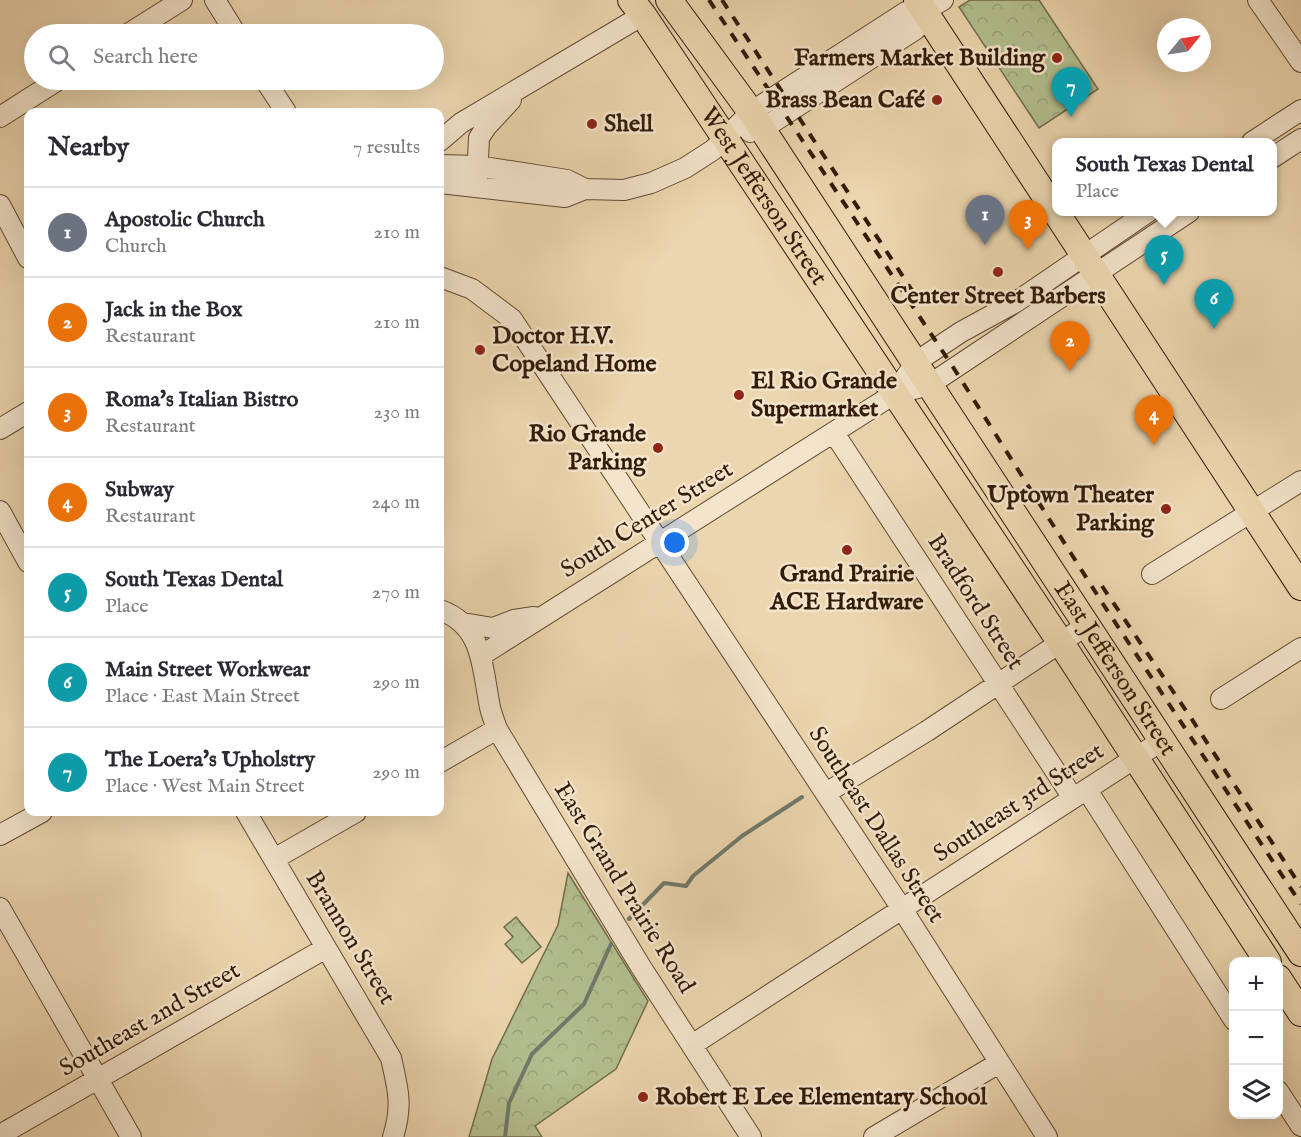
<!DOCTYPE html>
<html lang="en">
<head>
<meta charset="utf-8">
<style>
	:root { --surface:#fff; --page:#f2f2f3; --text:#2b2b33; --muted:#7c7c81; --line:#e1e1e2; --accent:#2563eb }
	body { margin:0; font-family:"IM FELL English",serif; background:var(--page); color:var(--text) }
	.controls { position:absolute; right:18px; bottom:18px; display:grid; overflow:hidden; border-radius:12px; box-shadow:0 6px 24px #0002 }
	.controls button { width:54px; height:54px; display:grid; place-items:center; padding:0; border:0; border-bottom:2px solid var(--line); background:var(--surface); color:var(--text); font:30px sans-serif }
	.compass { position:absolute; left:1157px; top:18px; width:54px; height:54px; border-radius:50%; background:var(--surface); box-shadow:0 6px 24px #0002; rotate:60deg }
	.you { position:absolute; left:675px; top:543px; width:21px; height:21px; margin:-15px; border:4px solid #fff; border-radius:50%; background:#1a73e8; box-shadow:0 0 0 9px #1a73e833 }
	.badge { display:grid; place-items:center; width:39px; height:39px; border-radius:50%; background:var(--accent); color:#fff; font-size:20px; font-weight:700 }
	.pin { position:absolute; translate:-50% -50px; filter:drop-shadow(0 2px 3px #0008) }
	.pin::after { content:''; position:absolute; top:32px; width:21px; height:18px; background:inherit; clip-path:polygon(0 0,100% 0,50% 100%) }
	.popup { position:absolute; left:1052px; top:138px; width:225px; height:78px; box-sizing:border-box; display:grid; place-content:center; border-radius:12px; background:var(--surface); filter:drop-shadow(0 2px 4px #0005); font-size:20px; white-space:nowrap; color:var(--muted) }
	.popup b { font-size:22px; color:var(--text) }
	.popup::after { content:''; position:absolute; left:50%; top:100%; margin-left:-12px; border:12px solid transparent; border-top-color:var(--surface) }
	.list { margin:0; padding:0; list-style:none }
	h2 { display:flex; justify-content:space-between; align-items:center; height:78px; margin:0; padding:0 24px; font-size:26px }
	h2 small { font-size:20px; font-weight:400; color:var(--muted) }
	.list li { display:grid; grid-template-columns:39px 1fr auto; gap:18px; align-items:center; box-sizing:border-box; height:90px; padding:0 24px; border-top:2px solid var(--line) }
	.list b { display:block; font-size:22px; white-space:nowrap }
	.list p { margin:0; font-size:20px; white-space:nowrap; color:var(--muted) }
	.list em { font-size:20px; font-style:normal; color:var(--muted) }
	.icon { flex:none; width:33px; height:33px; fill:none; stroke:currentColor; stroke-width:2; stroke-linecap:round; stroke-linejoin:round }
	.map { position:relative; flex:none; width:1301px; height:1137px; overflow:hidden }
	.search { position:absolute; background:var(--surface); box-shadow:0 6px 24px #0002; left:24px; top:24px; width:420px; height:66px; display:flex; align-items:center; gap:15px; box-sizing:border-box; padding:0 21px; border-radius:33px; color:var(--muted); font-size:22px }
	.panel { position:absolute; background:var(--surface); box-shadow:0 6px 24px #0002; left:24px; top:108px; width:420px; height:708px; border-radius:12px }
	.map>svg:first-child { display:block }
</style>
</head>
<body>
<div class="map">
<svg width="1301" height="1137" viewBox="0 0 1301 1137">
	<defs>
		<pattern id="forest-crowns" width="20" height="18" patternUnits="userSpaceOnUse" patternTransform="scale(1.5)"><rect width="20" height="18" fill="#b3bf8f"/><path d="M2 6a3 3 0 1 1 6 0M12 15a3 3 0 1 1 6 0" fill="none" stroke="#9aa47a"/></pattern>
	</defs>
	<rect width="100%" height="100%" fill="#ecd6af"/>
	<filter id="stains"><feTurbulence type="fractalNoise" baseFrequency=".00333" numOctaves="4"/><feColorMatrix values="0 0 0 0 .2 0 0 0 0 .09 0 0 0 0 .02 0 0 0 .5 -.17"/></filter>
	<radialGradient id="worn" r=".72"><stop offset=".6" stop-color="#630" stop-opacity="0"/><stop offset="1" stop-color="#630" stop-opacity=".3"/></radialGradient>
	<path fill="url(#forest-crowns)" stroke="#726d4c" stroke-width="1.5" d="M970 0H1039L1098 89 1039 128 959 7Z
		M568 873 648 1001 616 1069 535 1126 542 1137H469L492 1059 558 925Z
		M516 917 541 947 522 963 505 944 513 937 504 927Z"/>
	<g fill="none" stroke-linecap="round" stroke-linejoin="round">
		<path stroke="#707a6c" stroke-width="4" d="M629 919 664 883 686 886 693 876 742 836 802 797
			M505 1137 509 1103 532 1054 584 1004 611 944"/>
		<g stroke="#604a32" stroke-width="22">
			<path id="minor" d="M215 0 236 34
				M1258 0 1301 62
				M128 34 182 0
				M265 80 286 112
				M0 117 58 80
				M750 132 773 122 916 29 924 11
				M440 141 461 123 643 15
				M1252 142 1301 110
				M1272 158 1301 139
				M440 165 478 166 567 180 585 189
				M477 179 479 138 486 127 511 100
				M440 183 565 197 585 189 624 190 651 183 685 168 713 150 751 112 906 12 924 11 943 0
				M0 205 28 258
				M440 277 472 289 512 319 902 909 1047 1137
				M894 394 916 362 961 332 1016 302 1148 212
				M0 429 28 412
				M834 433 1073 798
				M0 511 28 562
				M1152 574 1301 481
				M440 610C482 625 482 664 489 702 490 711 494 720 497 729L641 967 751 1137
				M463 623 493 628 514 620 534 617
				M482 655 894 394 929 385 1189 212
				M1221 699 1301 648
				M440 762 497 729
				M1087 790 1234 1020
				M826 793 927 731 1087 625
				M246 812 391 1058C398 1089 403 1105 393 1137
				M0 835 42 812
				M274 859 356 812
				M0 908 131 1137
				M692 1045 1163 740
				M1278 1091 1301 1126
				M0 1135 326 948
				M874 1137 999 1063"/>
		</g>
		<g stroke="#321b09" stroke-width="28">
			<g id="major">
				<path id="s1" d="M631 0 643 15 1061 643 1268 962"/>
				<path id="s2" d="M669 0 751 112 1301 953"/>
				<path d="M917 0 1301 587"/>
				<path d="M1278 978 1301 1013"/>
			</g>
		</g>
		<use href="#minor" stroke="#f3e4cb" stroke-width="20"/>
		<use href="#major" stroke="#ecd6af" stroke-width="26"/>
		<path stroke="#321b09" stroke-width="4" stroke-dasharray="10 10" stroke-linecap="butt" d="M709 0 953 367 1103 604 1301 904
			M722 0 919 301
			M1102 586 1191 718 1301 887"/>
	</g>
	<g fill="#8f2418" stroke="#f3e4cb" stroke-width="2">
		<circle cx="1057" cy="58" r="6"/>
		<circle cx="937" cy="100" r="6"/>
		<circle cx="592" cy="124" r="6"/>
		<circle cx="998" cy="272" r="6"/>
		<circle cx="480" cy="350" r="6"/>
		<circle cx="739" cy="395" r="6"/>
		<circle cx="658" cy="448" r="6"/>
		<circle cx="1166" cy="509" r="6"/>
		<circle cx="847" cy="550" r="6"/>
		<circle cx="643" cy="1097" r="6"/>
	</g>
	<g text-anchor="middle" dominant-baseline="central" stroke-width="5" stroke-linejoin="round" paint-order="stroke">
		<g font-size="24" font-weight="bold" fill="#321b09" stroke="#f3e4cb" text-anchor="end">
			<text x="1045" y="58">Farmers Market Building</text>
			<text x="925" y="100">Brass Bean Café</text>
			<text x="604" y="124" text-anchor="start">Shell</text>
			<text x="998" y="296" text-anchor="middle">Center Street Barbers</text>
			<text x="492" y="336" text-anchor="start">Doctor H.V.<tspan x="492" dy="28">Copeland Home</tspan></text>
			<text x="751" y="381" text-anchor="start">El Rio Grande<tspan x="751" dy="28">Supermarket</tspan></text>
			<text x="646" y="434">Rio Grande<tspan x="646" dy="28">Parking</tspan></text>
			<text x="1154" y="495">Uptown Theater<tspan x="1154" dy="28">Parking</tspan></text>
			<text x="847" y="574" text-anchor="middle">Grand Prairie<tspan x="847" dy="28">ACE Hardware</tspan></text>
			<text x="655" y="1097" text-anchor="start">Robert E Lee Elementary School</text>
		</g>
		<g font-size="24" fill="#321b09" stroke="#f3e4cb">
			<text stroke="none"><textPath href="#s1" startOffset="237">West Jefferson Street</textPath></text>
			<text transform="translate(647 520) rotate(-32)">South Center Street</text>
			<text transform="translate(975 602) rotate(57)">Bradford Street</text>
			<text stroke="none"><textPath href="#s2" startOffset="804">East Jefferson Street</textPath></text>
			<text transform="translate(1019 803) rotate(-33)">Southeast 3rd Street</text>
			<text transform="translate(876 825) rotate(57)">Southeast Dallas Street</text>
			<text transform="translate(624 888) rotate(58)">East Grand Prairie Road</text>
			<text transform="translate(350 938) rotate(59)">Brannon Street</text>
			<text transform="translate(150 1020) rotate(-30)">Southeast 2nd Street</text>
		</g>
	</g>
	<rect width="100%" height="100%" filter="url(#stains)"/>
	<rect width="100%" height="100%" fill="url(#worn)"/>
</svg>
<div class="controls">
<button>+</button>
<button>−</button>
<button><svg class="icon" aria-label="layers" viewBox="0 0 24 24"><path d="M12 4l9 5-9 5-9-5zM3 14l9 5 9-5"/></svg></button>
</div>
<svg class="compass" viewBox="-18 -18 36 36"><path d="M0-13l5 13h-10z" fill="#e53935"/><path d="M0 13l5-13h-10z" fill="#7c7c81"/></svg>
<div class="you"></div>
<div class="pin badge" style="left:985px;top:245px;background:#6b7280">1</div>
<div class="pin badge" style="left:1070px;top:371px;background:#e8710a">2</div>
<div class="pin badge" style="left:1028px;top:250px;background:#e8710a">3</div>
<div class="pin badge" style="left:1154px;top:445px;background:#e8710a">4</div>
<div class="pin badge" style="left:1164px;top:285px;background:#0f9aa8">5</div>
<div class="popup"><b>South Texas Dental</b>Place</div>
<div class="pin badge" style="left:1214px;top:329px;background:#0f9aa8">6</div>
<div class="pin badge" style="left:1071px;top:117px;background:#0f9aa8">7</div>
<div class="search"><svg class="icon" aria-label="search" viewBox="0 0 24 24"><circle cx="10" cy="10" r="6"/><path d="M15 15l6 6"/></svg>Search here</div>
<section class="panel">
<h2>Nearby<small>7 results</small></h2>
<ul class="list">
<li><span class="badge" style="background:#6b7280">1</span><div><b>Apostolic Church</b><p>Church</p></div><em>210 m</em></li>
<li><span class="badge" style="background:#e8710a">2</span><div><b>Jack in the Box</b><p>Restaurant</p></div><em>210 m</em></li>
<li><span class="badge" style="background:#e8710a">3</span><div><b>Roma's Italian Bistro</b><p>Restaurant</p></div><em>230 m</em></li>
<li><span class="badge" style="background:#e8710a">4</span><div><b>Subway</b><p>Restaurant</p></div><em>240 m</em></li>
<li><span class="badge" style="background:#0f9aa8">5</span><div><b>South Texas Dental</b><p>Place</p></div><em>270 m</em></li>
<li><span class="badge" style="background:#0f9aa8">6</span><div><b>Main Street Workwear</b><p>Place · East Main Street</p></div><em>290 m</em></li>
<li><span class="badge" style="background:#0f9aa8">7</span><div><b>The Loera's Upholstry</b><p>Place · West Main Street</p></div><em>290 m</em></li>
</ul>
</section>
</div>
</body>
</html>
